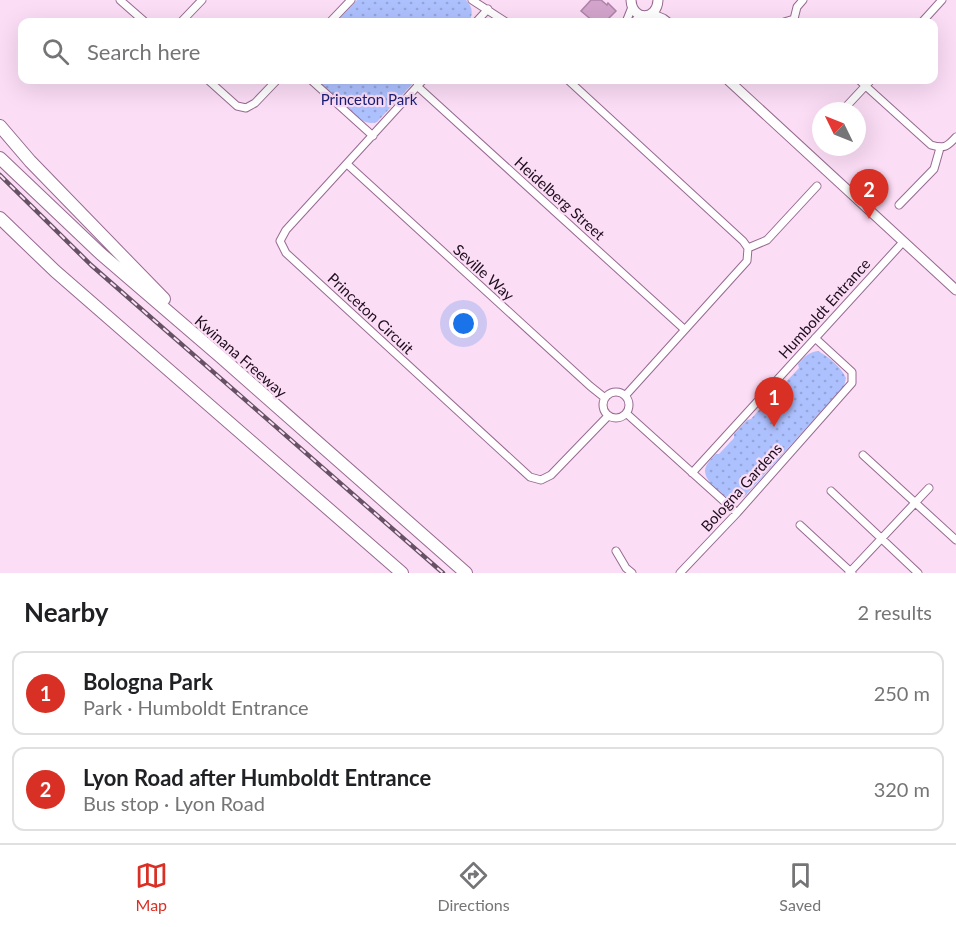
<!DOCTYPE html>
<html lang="en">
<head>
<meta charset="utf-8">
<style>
	:root { --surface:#fff; --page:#f6f6f6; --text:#202124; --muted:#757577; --line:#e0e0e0; --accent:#d93025 }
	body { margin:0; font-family:Lato,sans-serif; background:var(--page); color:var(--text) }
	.compass { position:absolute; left:812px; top:102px; width:54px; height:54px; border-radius:50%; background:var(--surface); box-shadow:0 6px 24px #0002; rotate:313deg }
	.you { position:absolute; left:464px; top:324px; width:21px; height:21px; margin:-15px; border:4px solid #fff; border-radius:50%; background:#1a73e8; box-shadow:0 0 0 9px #1a73e833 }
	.badge { display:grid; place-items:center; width:39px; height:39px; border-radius:50%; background:var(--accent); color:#fff; font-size:20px; font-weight:700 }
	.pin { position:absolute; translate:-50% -50px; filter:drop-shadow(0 2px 3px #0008) }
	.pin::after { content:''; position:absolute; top:32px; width:21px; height:18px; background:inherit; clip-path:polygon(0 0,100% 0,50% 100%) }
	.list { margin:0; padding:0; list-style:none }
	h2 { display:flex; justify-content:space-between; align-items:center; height:78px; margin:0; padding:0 24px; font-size:26px }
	h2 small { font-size:20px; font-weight:400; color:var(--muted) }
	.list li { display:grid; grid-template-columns:39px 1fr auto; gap:18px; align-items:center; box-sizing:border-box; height:84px; margin:0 12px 12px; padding:0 12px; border:2px solid var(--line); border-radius:12px }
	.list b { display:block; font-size:22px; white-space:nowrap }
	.list p { margin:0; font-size:20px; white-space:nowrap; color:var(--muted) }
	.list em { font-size:20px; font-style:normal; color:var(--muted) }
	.icon { flex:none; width:33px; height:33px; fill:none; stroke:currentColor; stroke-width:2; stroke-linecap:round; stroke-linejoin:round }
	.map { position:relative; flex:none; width:956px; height:573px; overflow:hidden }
	.search { position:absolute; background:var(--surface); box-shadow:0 6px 24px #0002; left:18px; right:18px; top:18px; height:66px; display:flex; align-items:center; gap:15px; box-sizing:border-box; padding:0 21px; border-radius:12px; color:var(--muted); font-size:22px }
	.sheet { height:270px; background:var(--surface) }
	nav { display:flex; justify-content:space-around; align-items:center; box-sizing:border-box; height:84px; border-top:2px solid var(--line); background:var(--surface); font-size:16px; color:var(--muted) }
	nav a { display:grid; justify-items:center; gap:3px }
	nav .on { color:var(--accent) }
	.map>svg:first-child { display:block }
</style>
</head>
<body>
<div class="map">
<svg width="956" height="573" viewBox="0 0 956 573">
	<defs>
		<pattern id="green-dots" width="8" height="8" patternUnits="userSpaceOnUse" patternTransform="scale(1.5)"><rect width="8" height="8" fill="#aec1ff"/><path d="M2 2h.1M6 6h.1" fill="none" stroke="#95a5da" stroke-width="1.8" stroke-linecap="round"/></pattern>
	</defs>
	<rect width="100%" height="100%" fill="#fbddf6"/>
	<path fill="url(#green-dots)" d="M357 0H466C473 7 473 14 469 22H336Z
		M317 80H416L377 122C371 124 367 123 361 120Z
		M818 351C829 357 841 367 846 378L844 386 745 496C744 497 739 500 737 500 726 502 704 481 705 470 706 464 712 458 716 454H719L734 438V434L747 420 751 419 766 402 765 398 779 385H783L799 368 798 364C804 357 809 352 818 351Z"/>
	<path fill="#d3a4cc" stroke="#b083aa" stroke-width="1.5" d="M591 0H601L607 5 608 3 616 11 605 22H594L581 11Z"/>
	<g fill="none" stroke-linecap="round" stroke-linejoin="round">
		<g stroke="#966a90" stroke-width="9">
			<path id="minor" d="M120 0 145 22
				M472 0 506 22
				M181 22 202 0
				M330 22 351 0
				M476 22 488 9
				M626 22 632 7
				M633 22 642 16
				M784 22 794 19
				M797 22 794 19 797 7 803 0
				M922 22 942 0
				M208 80 237 106 246 108 255 103 277 80
				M311 80 373 136
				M423 80 286 230 280 241 286 253 530 477 541 480 551 475 608 416
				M568 80 743 241 748 248 747 261 625 396
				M859 80 931 145C944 149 947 147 956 137
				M417 86 684 329
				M842 111 871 80
				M347 164 590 386 605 398
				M899 205 934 169 940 148
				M748 248 767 240 817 186
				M603 405a13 13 0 1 1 26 0a13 13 0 1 1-26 0Z
				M626 413 737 513
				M863 455 956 540
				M692 473 903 242
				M831 491 918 573
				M800 525 852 573
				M616 551 626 568 632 573
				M680 573 737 513 852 383V372L815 338
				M849 573 929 488"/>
		</g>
		<g stroke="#966a90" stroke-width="11">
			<path id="tertiary" d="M631 0C632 21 657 21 658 0
				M651 14 663 19 667 22
				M728 80 956 290"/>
		</g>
		<g stroke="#966a90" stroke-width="14">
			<path id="motorway" d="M0 126 30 161 164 299
				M0 158 101 254 222 358 466 573
				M0 218 55 271 402 573"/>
		</g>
		<use href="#minor" stroke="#fff" stroke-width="7"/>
		<use href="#tertiary" stroke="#fff" stroke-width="9"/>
		<use href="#motorway" stroke="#fff" stroke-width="12"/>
		<g stroke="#665264" stroke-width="4.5">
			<path id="rail" d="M0 175 91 265 443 573"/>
		</g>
		<use href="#rail" stroke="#fbddf6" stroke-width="2" stroke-dasharray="7" stroke-linecap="butt"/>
	</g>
	<g text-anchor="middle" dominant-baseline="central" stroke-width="4.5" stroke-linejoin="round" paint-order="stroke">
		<g font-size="15" fill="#191e76" stroke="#fbddf6">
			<text x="369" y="99">Princeton Park</text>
		</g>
		<g font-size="15" fill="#1e0e1d" stroke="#fbddf6">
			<text transform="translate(560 198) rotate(42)">Heidelberg Street</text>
			<text transform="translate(484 272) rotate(42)">Seville Way</text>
			<text transform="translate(824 308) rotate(-48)">Humboldt Entrance</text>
			<text transform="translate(371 313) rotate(43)">Princeton Circuit</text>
			<text transform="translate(241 356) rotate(41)">Kwinana Freeway</text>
			<text transform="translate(741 487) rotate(-48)">Bologna Gardens</text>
		</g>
	</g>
</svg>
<svg class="compass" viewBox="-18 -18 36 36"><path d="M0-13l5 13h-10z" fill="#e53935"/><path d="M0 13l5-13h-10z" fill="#757577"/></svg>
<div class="you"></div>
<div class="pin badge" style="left:774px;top:427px">1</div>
<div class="pin badge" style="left:869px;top:219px">2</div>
<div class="search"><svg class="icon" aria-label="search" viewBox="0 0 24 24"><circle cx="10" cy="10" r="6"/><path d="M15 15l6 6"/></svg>Search here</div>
</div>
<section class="sheet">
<h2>Nearby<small>2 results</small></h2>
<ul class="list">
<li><span class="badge">1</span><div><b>Bologna Park</b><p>Park · Humboldt Entrance</p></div><em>250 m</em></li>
<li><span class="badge">2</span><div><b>Lyon Road after Humboldt Entrance</b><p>Bus stop · Lyon Road</p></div><em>320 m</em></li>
</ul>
</section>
<nav>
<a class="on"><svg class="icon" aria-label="map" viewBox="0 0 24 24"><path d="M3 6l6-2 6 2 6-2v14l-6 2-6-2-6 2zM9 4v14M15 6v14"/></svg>Map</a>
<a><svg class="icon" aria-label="directions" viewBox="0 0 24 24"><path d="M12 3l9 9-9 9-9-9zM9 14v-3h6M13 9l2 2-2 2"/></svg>Directions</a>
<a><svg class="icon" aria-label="saved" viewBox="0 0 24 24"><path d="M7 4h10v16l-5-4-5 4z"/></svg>Saved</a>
</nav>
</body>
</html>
